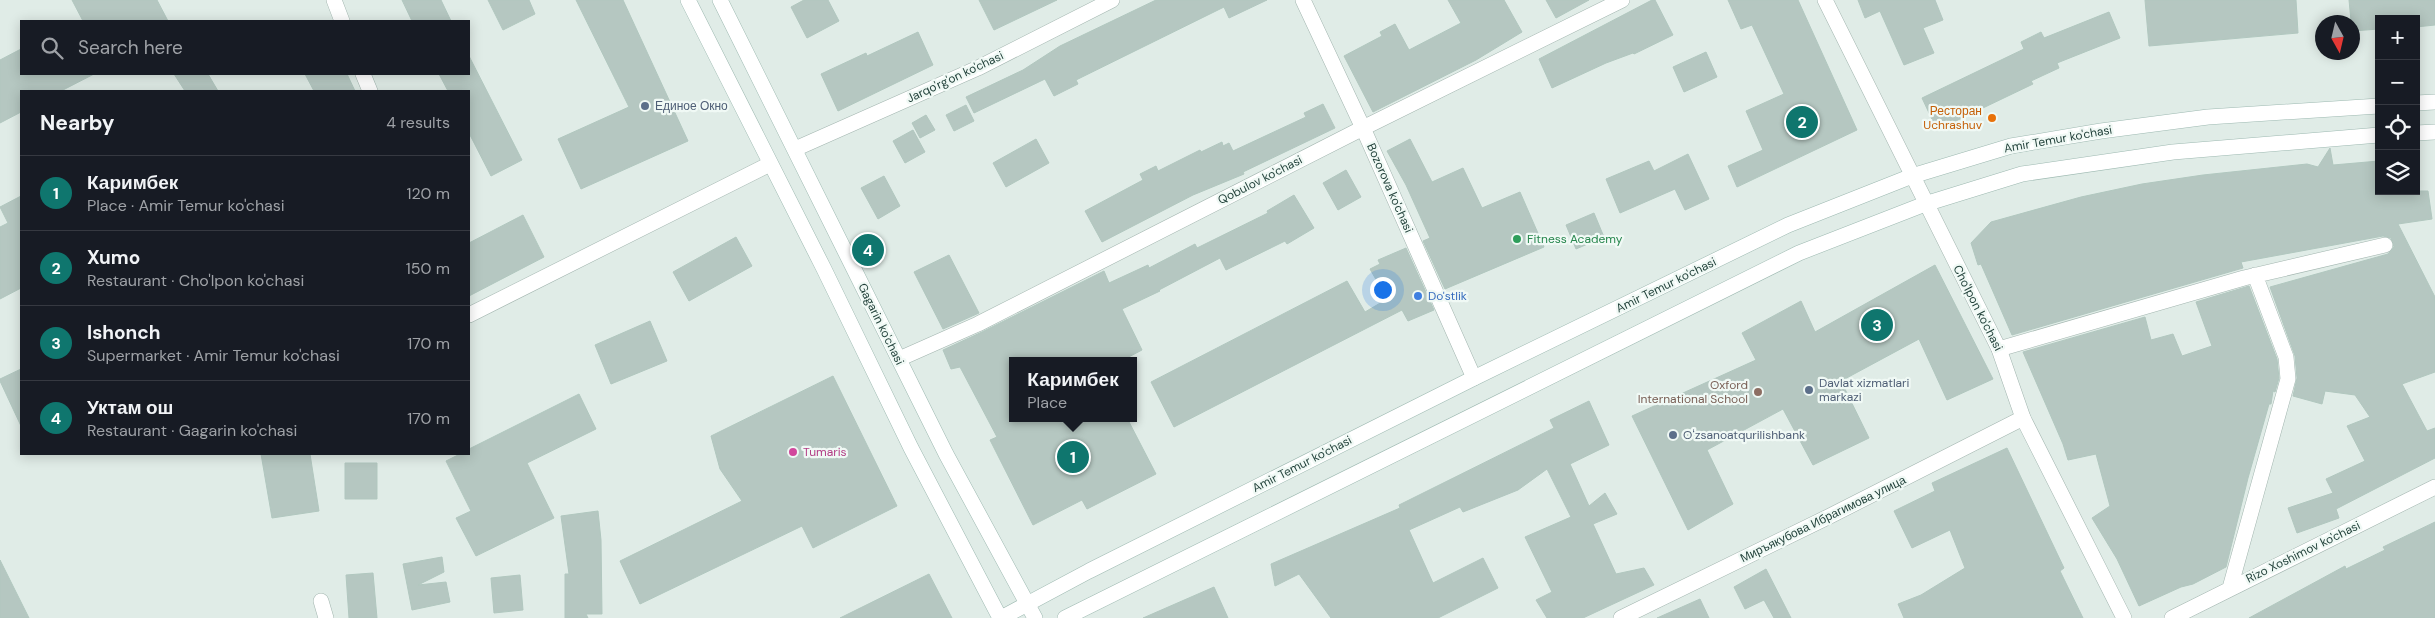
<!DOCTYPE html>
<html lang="en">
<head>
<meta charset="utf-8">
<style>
	:root { --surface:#171b24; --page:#20242c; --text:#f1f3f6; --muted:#9ea1a6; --line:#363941; --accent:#0f766e }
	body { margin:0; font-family:"DM Sans",sans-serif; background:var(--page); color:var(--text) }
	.controls { position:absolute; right:15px; top:15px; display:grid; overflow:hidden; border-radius:0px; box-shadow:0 2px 12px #0003 }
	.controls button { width:45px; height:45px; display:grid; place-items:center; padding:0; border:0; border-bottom:1px solid var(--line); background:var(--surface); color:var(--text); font:25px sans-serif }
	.compass { position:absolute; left:2315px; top:15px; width:45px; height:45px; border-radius:50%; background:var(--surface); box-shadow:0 2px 12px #0003; rotate:172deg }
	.you { position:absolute; left:1382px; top:289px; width:18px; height:18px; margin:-12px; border:4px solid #fff; border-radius:50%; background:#1a73e8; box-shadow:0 0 0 8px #1a73e833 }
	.badge { display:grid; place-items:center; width:32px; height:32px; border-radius:50%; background:var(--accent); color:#fff; font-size:16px; font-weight:700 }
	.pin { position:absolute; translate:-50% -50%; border:2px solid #fff; box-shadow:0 1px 5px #0006 }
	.popup { position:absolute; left:1009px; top:357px; width:128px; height:65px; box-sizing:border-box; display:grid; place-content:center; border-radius:0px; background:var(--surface); filter:drop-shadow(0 1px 4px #0005); font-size:16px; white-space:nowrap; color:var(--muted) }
	.popup b { font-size:19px; color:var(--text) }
	.popup::after { content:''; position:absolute; left:50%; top:100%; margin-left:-10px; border:10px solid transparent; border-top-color:var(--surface) }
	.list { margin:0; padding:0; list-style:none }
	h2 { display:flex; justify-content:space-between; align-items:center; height:65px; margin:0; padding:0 20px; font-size:21px }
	h2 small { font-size:16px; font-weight:400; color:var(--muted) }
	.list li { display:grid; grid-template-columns:32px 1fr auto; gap:15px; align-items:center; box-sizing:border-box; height:75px; padding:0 20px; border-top:1px solid var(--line) }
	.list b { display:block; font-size:19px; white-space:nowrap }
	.list p { margin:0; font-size:16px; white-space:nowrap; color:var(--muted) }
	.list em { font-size:16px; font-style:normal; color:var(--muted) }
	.icon { flex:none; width:28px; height:28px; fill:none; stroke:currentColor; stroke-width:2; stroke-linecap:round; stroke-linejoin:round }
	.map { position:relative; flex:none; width:2435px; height:618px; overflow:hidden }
	.search { position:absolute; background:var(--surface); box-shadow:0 2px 12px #0003; left:20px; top:20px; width:450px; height:55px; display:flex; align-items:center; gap:12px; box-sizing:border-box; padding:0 18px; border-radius:0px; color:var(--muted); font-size:19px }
	.panel { position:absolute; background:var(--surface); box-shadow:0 2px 12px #0003; left:20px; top:90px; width:450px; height:365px; border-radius:0px }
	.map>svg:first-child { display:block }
</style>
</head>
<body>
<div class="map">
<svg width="2435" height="618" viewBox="0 0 2435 618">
	<rect width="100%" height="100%" fill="#e0ece7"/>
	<path fill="#b5c7c1" stroke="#b1c7bf" d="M72 0H157L168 21H83Z
		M402 0H441L451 21H412Z
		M488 0H529L535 14 503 30Z
		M576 0H623L688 141 581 189 558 139 629 107Z
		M804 0H828L839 21 807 38 791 7Z
		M979 0H1057L994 30Z
		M1156 0H1267L1229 18 1224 7 1076 80 1078 84 1054 96 1045 79 974 113 966 97 1023 70 1060 46Z
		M1448 0H1504L1522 32 1476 60 1373 112 1344 56 1382 36 1380 32 1395 24 1409 50 1461 23Z
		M1546 0H1589L1556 18Z
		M1652 0H1655L1673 35 1634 54 1633 53 1606 63 1552 88 1539 59Z
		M1728 0H1798L1857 130 1737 187 1728 166 1763 150 1746 111 1784 94 1752 25 1741 29Z
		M1858 0H1935L1943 20 1923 28 1934 53 1904 65 1880 11 1865 18Z
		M2145 0H2296L2298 33 2149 46Z
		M2349 0H2435V25L2416 27V19H2379V29L2352 31Z
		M2109 12 2120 38 2057 63 2059 68 2031 81 2033 84 1937 130 1922 98 2024 49 2021 42 2041 32 2044 38Z
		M918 32 933 65 838 111 821 74 866 53 867 56Z
		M21 49V74H94L61 91H21V112L0 123V60Z
		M1706 52 1717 77 1684 92 1673 67Z
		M469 56 522 160 491 176 469 133V91H448L439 74H469Z
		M174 74H208L218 91H185Z
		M305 74H347L355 91H314Z
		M1323 104 1335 128 1243 172 1244 174 1193 195 1102 242 1085 211 1143 180 1140 174 1156 166 1158 171 1200 150 1201 152 1222 142 1223 146 1229 143 1233 151 1306 117 1304 113Z
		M966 105 974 121 954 131 946 115Z
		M926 115 935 130 920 138 912 123Z
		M913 130 925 152 905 163 893 141Z
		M1036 139 1049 163 1006 187 993 163Z
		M1410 139 1432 182 1463 168 1482 208 1520 192 1544 247 1445 289 1423 241 1430 238 1406 185 1387 151Z
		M2330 148 2333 165 2379 161V191H2428L2432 219 2398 224 2435 297V372L2402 384 2427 431 2435 428V458L2336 509 2339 518 2297 533 2288 508 2333 493 2326 479 2365 461 2347 426 2370 417 2355 395 2325 391 2322 404 2293 396 2297 378 2295 356 2270 287 2388 254 2394 247 2391 238 2383 236 2241 262 2243 268 2012 335 1981 264 1978 265 1971 243 1991 222 2081 197 2142 184 2203 175 2307 164 2318 167Z
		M1688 154 1709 199 1685 210 1675 189 1620 213 1606 179 1649 161 1654 171Z
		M1346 170 1361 197 1338 210 1323 183Z
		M884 176 900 206 878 219 861 188Z
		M1294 195 1314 228 1287 244 1285 241 1226 270 1220 258 1159 290 1160 291 1122 309 1142 350 1121 361H1013V418H1127L1156 474 1087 509 1082 500 1033 525 990 440 997 437 960 367 951 369 943 350 982 332 1104 271 1109 283 1148 265 1149 268 1195 244 1197 248 1268 213 1267 211Z
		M21 196V288L0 299V227L8 223 0 207Z
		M1594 213 1604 237 1576 249 1566 225Z
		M523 215 544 257 469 296V243Z
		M736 237 752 266 689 301 673 272Z
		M1406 248 1434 310 1408 321 1402 310 1174 427 1151 382 1347 281 1365 312 1387 299 1370 269 1380 264 1378 260Z
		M949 255 979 313 943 329 914 272Z
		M1935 265 1993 379 1947 400 1919 339 1841 381 1869 438 1813 465 1783 409 1707 450 1733 504 1688 530 1632 416 1756 360 1742 333 1801 301 1815 332Z
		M2249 286 2277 359 2279 378 2275 392 2273 391 2271 404H2269L2248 478 2226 567 2193 584 2181 587 2139 606 2117 559 2092 518 2110 506 2096 454 2068 460 2063 444 2023 352 2145 317 2151 340 2173 334 2182 356 2212 346 2196 302Z
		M650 321 667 361 611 384 595 345Z
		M21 369V426L0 381V379Z
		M833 376 897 506 813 548 802 526 640 604 620 561 742 501 720 469 711 436Z
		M579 394 596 429 527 463 554 518 476 556 456 518 471 511 446 461 460 454H469V449Z
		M1589 401 1609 445 1570 464 1589 506 1605 493 1617 514 1593 524 1616 574 1644 568 1654 585 1583 618H1547L1536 600 1552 592 1525 537 1571 517 1547 469 1518 490 1463 512 1460 507 1409 530 1433 583 1483 558 1498 588 1438 618H1331L1299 574 1275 586 1271 564 1400 508 1399 505 1554 428 1550 420Z
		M2007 448 2064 568 2060 571 2083 618H1904L1898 604 1921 595 1965 568 1950 530 1912 548 1894 511 1935 491 1932 483Z
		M261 454H310L319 511 272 518Z
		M345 463H377V499H345Z
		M598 511 601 540 602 614H586L588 618H565V574H569L561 516Z
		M2435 522V618H2249L2345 566 2346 569 2385 550 2383 547Z
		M442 557 444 572 418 585 446 582 450 602 412 610 403 564Z
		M0 560 29 618H0Z
		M1766 569 1791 618H1774L1764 600 1745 609 1734 587Z
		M373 573 377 618H349L346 575Z
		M929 574 952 618H840Z
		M520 575 523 610 494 613 491 578Z
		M1214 587 1228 618H1143Z
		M1700 599 1709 618H1657Z"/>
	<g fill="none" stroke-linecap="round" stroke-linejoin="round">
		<g stroke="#a2b5af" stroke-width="16">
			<path id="minor" d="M334 0 342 21
				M1303 0 1363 128 1474 378
				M363 74 370 91
				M795 149 978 68 1112 0
				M469 315 770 164
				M1999 349 2244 278 2385 245
				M899 359 978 324 1363 128 1622 0
				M2230 588 2288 379 2286 357 2255 275
				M321 601 326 618
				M1621 618 1828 517 2023 418
				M2172 618 2435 487"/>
		</g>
		<g stroke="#a2b5af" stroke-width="16">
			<path id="tertiary" d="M1825 0 1999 349 2023 418 2124 618"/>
		</g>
		<g stroke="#9db9b1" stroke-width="16">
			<path id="secondary" d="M688 0 824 269 911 448 1000 618
				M720 0 946 454 1035 618
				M2416 103 2435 102
				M2416 133 2435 132
				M1001 618 1089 571 1474 378 1788 225 1912 176 2011 146 2101 131 2208 117 2379 106
				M1065 618 1799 253 1925 204 2022 174 2173 152 2379 135"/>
		</g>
		<use href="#minor" stroke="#fff" stroke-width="15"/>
		<use href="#tertiary" stroke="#fff" stroke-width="15"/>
		<use href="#secondary" stroke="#fff" stroke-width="15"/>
	</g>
	<g fill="#5c6f8a" stroke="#f0f9f5" stroke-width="2">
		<circle cx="645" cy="106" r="5"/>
		<circle cx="1809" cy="390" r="5"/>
		<circle cx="1673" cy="435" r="5"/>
	</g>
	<circle fill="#e8710a" stroke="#f0f9f5" stroke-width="2" cx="1992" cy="118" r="5"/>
	<circle fill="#2e9e5b" stroke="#f0f9f5" stroke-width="2" cx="1517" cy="239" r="5"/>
	<circle fill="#3f7fe0" stroke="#f0f9f5" stroke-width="2" cx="1418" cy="296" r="5"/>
	<circle fill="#8d6e63" stroke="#f0f9f5" stroke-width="2" cx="1758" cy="392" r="5"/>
	<circle fill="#d1479c" stroke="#f0f9f5" stroke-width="2" cx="793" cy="452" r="5"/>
	<g text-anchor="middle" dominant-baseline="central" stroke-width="4.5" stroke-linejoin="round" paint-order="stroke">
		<g font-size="12" fill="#1f3f38" stroke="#f0f9f5">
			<text transform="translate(955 77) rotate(-25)">Jarqo'rg'on ko'chasi</text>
			<text transform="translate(2058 139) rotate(-10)">Amir Temur ko'chasi</text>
			<text transform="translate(1260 180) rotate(-27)">Qobulov ko'chasi</text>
			<text transform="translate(1390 188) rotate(66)">Bozorova ko'chasi</text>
			<text transform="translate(1666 285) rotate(-26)">Amir Temur ko'chasi</text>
			<text transform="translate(1978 308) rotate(63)">Cho'lpon ko'chasi</text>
			<text transform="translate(881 324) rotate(64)">Gagarin ko'chasi</text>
			<text transform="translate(1302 464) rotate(-27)">Amir Temur ko'chasi</text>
			<text transform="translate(1823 519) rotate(-26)">Миръякубова Ибрагимова улица</text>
			<text transform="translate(2303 552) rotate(-26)">Rizo Xoshimov ko'chasi</text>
		</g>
		<g font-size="12" fill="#4e5e75" stroke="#f0f9f5" text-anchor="start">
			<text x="655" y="106">Единое Окно</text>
			<text x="1819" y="383">Davlat xizmatlari<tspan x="1819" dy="14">markazi</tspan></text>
			<text x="1683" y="435">Oʻzsanoatqurilishbank</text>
		</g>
		<g font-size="12" fill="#c56008" stroke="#f0f9f5" text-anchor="end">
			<text x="1982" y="111">Ресторан<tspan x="1982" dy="14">Uchrashuv</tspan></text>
		</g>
		<g font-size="12" fill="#27864d" stroke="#f0f9f5" text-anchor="start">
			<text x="1527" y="239">Fitness Academy</text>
		</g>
		<g font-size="12" fill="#366cbe" stroke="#f0f9f5" text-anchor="start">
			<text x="1428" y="296">Do'stlik</text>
		</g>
		<g font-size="12" fill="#785e54" stroke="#f0f9f5" text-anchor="end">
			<text x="1748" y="385">Oxford<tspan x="1748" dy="14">International School</tspan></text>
		</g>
		<g font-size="12" fill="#b23c85" stroke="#f0f9f5" text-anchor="start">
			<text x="803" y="452">Tumaris</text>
		</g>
	</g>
</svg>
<div class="controls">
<button>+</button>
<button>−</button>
<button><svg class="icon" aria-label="locate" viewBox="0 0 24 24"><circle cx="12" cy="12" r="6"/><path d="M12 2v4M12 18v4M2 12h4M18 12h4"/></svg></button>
<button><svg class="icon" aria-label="layers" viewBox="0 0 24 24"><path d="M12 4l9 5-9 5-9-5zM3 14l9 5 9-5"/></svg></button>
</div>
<svg class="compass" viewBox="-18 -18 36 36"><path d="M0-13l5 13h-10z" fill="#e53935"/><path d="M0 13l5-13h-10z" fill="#9ea1a6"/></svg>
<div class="you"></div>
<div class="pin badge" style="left:1073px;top:457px">1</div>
<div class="popup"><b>Каримбек</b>Place</div>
<div class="pin badge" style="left:1802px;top:122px">2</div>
<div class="pin badge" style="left:1877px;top:325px">3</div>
<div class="pin badge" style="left:868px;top:250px">4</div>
<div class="search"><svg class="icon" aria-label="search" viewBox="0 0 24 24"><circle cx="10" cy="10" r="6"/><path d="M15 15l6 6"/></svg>Search here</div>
<section class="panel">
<h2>Nearby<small>4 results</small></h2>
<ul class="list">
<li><span class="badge">1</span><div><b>Каримбек</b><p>Place · Amir Temur ko'chasi</p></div><em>120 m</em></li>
<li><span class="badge">2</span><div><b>Xumo</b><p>Restaurant · Cho'lpon ko'chasi</p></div><em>150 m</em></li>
<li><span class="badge">3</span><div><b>Ishonch</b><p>Supermarket · Amir Temur ko'chasi</p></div><em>170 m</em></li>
<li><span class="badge">4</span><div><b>Уктам ош</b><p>Restaurant · Gagarin ko'chasi</p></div><em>170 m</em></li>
</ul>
</section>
</div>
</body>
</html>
